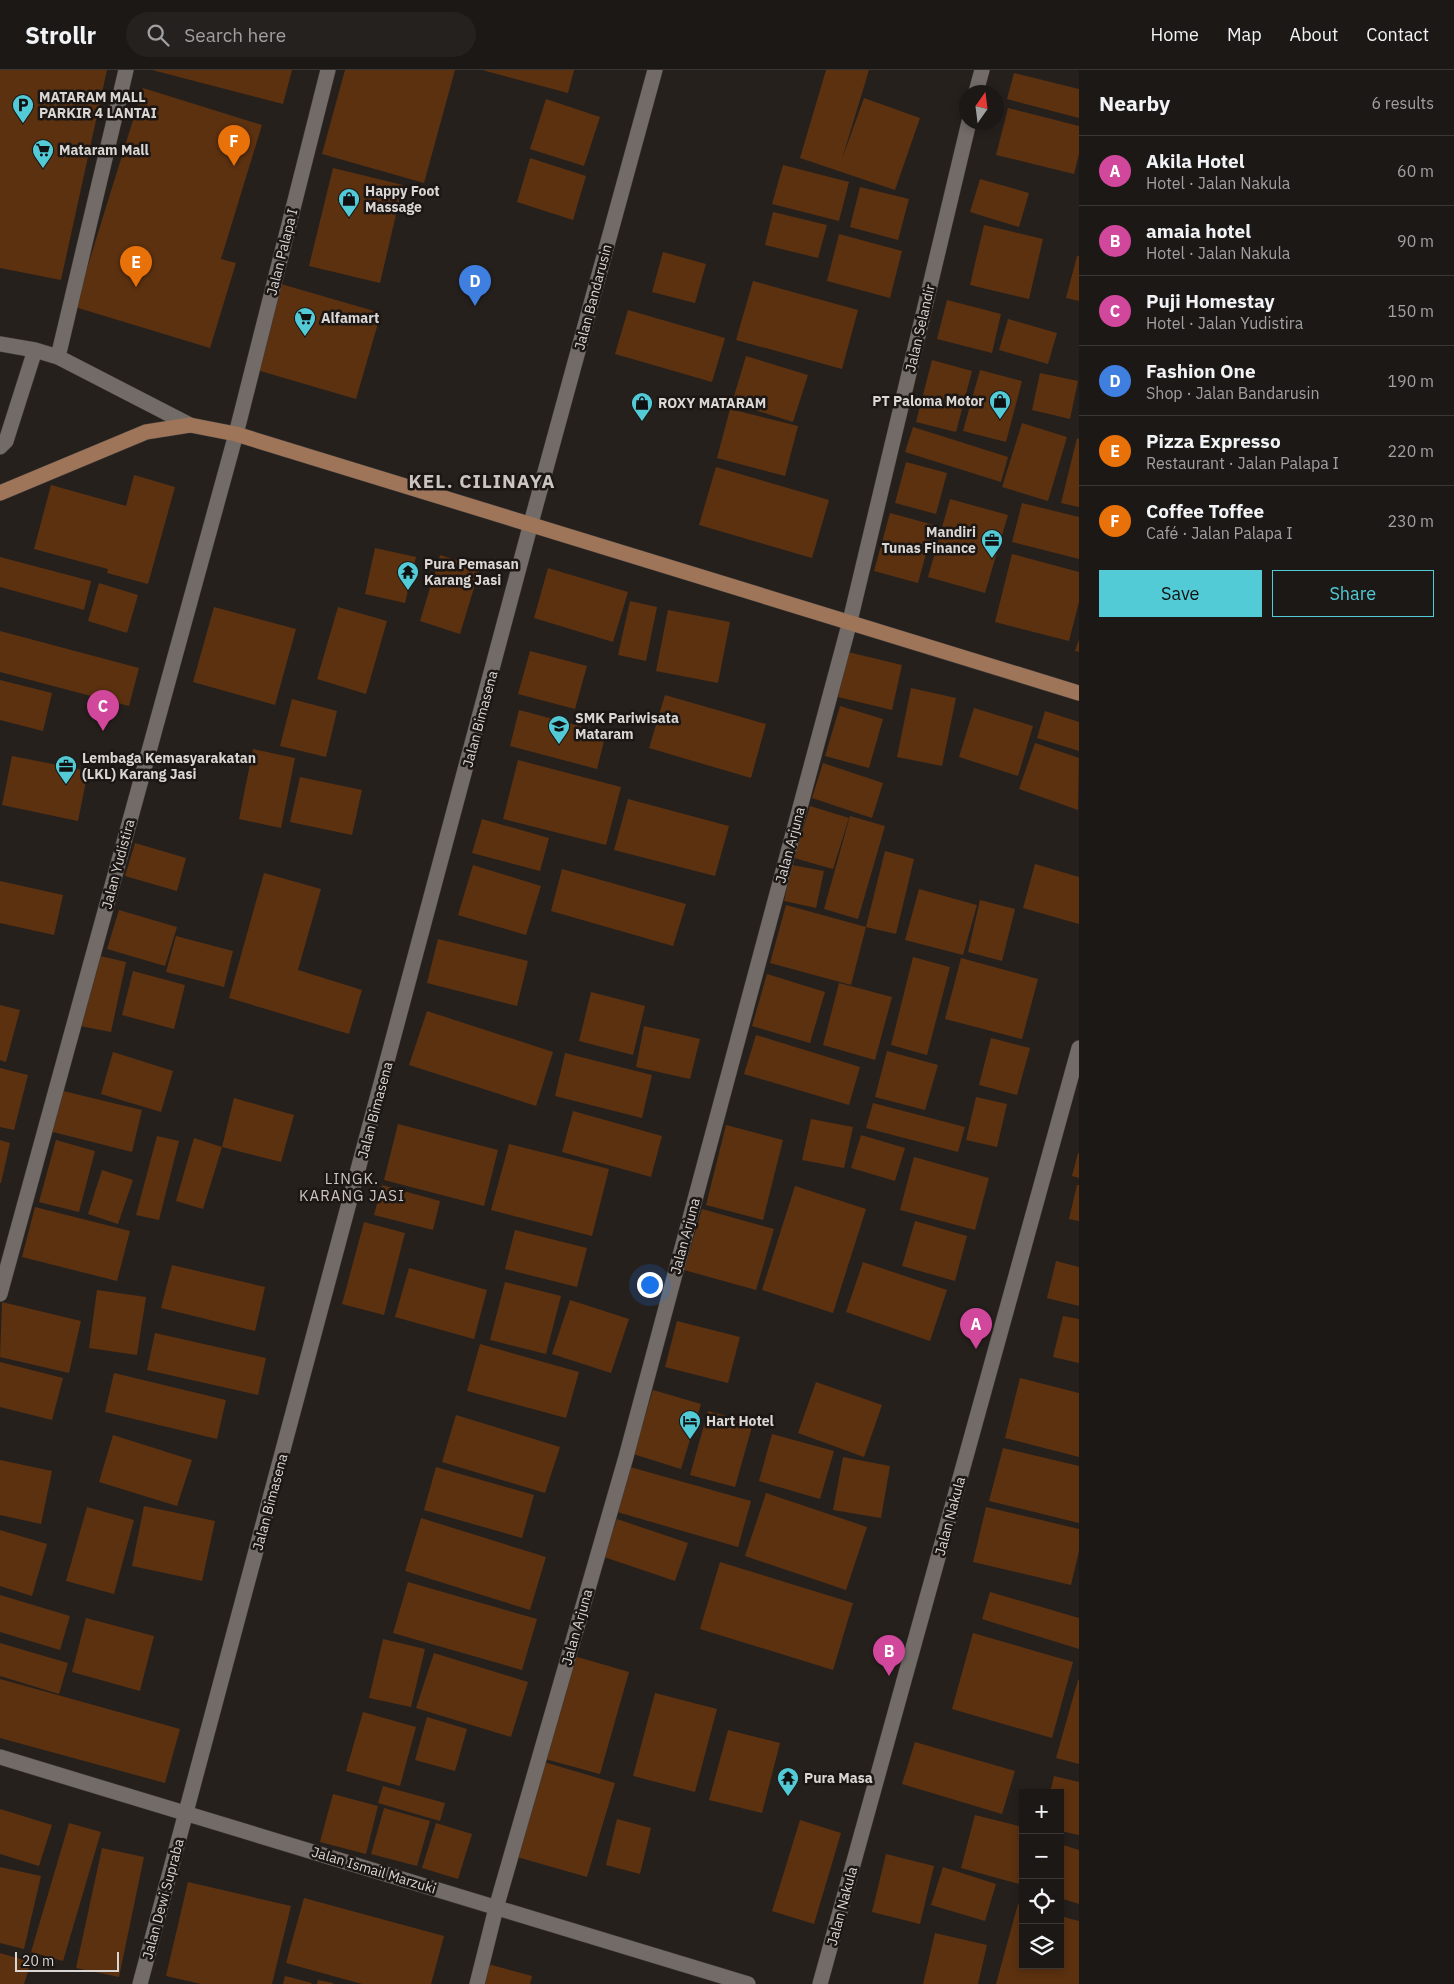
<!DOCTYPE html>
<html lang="en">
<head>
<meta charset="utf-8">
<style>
	:root { --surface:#1c1816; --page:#25211f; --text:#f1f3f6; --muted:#a0a0a1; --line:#3a3735; --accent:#52cbd7 }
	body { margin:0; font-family:"IBM Plex Sans",sans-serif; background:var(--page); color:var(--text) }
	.controls { position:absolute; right:15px; bottom:15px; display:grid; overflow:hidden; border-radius:0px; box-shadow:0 2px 8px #0003 }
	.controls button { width:45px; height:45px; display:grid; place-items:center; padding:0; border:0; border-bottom:1px solid var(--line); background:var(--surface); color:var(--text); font:25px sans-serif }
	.compass { position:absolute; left:959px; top:15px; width:45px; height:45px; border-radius:50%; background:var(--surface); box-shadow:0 2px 8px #0003; rotate:14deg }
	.scale { position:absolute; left:15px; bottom:12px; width:104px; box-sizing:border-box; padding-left:5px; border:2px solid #d9d6d3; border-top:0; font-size:14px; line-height:18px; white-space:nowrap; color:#d9d6d3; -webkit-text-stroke:4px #1c1714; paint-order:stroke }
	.you { position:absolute; left:649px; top:1214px; width:18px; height:18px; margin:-12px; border:4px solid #fff; border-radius:50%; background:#1a73e8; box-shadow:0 0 0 8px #1a73e833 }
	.badge { display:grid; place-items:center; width:32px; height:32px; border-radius:50%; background:var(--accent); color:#fff; font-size:16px; font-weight:700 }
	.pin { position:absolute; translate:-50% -41px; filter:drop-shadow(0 1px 2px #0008) }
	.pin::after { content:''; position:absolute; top:26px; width:18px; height:15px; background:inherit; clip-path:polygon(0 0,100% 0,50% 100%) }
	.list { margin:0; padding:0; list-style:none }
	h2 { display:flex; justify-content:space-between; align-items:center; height:65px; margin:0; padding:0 20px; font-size:21px }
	h2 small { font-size:16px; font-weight:400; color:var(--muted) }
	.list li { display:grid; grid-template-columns:32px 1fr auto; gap:15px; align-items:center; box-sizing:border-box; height:70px; padding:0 20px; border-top:1px solid var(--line) }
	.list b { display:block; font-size:19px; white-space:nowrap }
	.list p { margin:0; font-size:16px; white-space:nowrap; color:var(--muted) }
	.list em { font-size:16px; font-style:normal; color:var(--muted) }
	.actions { display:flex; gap:10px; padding:15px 20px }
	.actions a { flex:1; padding:11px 0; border:1px solid var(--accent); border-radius:0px; text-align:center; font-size:18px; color:var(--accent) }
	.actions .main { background:var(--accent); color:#111 }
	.icon { flex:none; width:28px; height:28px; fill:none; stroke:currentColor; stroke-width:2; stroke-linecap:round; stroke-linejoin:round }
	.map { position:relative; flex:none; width:1079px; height:1914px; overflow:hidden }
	header { display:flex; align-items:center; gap:30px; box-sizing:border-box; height:70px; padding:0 25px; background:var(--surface); border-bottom:1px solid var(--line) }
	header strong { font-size:24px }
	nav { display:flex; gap:28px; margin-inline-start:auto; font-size:18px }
	.search { width:350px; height:45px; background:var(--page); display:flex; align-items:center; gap:12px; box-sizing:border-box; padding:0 18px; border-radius:28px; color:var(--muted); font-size:19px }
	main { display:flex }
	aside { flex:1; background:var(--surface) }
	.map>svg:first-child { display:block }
</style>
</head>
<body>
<header>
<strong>Strollr</strong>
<div class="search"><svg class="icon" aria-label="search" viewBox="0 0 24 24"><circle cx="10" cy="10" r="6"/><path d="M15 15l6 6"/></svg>Search here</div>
<nav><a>Home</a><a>Map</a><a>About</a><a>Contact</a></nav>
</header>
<main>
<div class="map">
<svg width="1079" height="1914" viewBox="0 0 1079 1914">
	<rect width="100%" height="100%" fill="#26201d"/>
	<path fill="#5b3110" d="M0 0H107L61 210 0 198Z
		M152 0H292L283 34Z
		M345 0H455L424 113 322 84Z
		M482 0H574L568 23Z
		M826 0H869L842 89 864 28 920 48 895 120 800 88Z
		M1014 3 1079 19V48L1007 29Z
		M143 18 262 55 221 189 236 193 210 278 75 237Z
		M546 29 600 47 584 96 530 79Z
		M1008 38 1079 56V84L1074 104 996 85Z
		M530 88 586 106 573 150 517 132Z
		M783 95 849 112 839 151 772 134Z
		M333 98 403 115 380 213 309 196Z
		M980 109 1029 123 1019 157 970 142Z
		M860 117 909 129 898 170 850 157Z
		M773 142 827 155 818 188 765 175Z
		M984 155 1043 169 1029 229 970 215Z
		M839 164 902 181 890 228 827 211Z
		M663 182 706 194 695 233 652 222Z
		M1077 186H1079V231L1066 228Z
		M753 211 858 240 842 299 736 270Z
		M281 214 381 243 356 329 257 300Z
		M947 230 1001 244 992 283 937 269Z
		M628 240 725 268 712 312 615 284Z
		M1008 249 1057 263 1048 294 999 280Z
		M746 286 808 305 793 352 732 333Z
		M932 290 972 301 956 362 916 352Z
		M980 300 1022 311 1006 372 963 361Z
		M1040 303 1078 311 1070 349 1032 340Z
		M730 339 798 356 785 406 717 388Z
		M1022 353 1067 367 1048 431 1002 417Z
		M913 357 1008 387 1001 412 905 382Z
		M1077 368 1079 369V437L1061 433Z
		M906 392 947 403 936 444 895 433Z
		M716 397 829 430 812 488 699 455Z
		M134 405 175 417 148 514 107 503 108 499 34 479 51 415 126 436Z
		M950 429 1008 445 985 523 928 507Z
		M1022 433 1079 447V489L1012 472Z
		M890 443 934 455 918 513 874 501Z
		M375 478 416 487 405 533 365 524Z
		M1012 484 1079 502V532L1069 571 995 552Z
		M440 485 480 498 460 564 420 551Z
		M0 487 91 511 84 540 0 517Z
		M548 498 628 522 613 572 534 548Z
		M99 513 138 525 127 563 88 551Z
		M630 531 657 537 646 591 618 585Z
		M214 537 296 559 275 635 193 612Z
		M338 537 387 551 366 624 317 609Z
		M668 540 730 552 718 613 656 601Z
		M0 561 139 598 129 636 0 602Z
		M1079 569V582L1075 581Z
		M530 581 587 596 575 639 518 624Z
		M848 582 902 595 892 640 838 627Z
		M0 610 52 623 43 661 0 650Z
		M911 618 956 628 942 696 897 687Z
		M665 625 766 654 751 708 649 678Z
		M292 629 337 641 326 687 280 676Z
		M840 636 883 649 869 698 825 686Z
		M974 638 1033 656 1018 706 959 687Z
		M519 640 606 663 597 699 510 676Z
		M1045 641 1079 652V681L1037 668Z
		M1035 673 1079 688 1078 740 1019 719Z
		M253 679 295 688 281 758 239 749Z
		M12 686 88 701 78 751 2 735Z
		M518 690 621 717 606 775 503 749Z
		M823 693 883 713 872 748 812 728Z
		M300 707 362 720 352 765 290 752Z
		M628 729 729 756 715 806 614 780Z
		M810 736 849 748 833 799 794 788Z
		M850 746 885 756 858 849 824 839Z
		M482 749 549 768 540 801 472 783Z
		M135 773 186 788 177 821 125 806Z
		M885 781 914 789 896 864 866 857Z
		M1035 794 1079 807V854L1023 838Z
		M473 795 541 816 526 865 458 845Z
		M792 795 824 801 816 838 784 831Z
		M562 799 686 834 673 876 551 841Z
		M264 803 321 819 298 900 362 920 349 964 229 928Z
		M0 811 63 825 54 865 0 853Z
		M919 819 977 835 963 885 905 870Z
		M980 830 1015 839 1002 891 968 882Z
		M786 835 866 857 851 915 770 893Z
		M119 840 177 857 165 896 107 879Z
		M176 866 233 881 224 917 166 902Z
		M438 869 528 891 517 936 427 913Z
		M96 885 126 892 111 962 80 956Z
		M913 887 950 897 927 985 891 975Z
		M961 888 1038 909 1022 969 945 949Z
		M133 901 185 915 174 959 122 945Z
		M767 904 825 922 810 973 752 956Z
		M839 913 892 927 875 990 823 975Z
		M591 922 645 936 633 985 579 971Z
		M0 935 20 940 6 992 0 990Z
		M427 941 553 982 536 1036 409 995Z
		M644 956 700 969 690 1009 636 997Z
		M756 965 860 997 849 1035 744 1004Z
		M991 968 1030 978 1017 1025 979 1015Z
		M887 981 938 995 925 1040 875 1027Z
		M113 982 173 1001 161 1042 101 1024Z
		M565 983 652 1005 642 1048 555 1026Z
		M0 998 28 1005 14 1060 0 1057Z
		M59 1020 142 1040 132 1082 49 1061Z
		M976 1027 1007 1034 997 1077 966 1070Z
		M234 1028 294 1045 281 1092 222 1077Z
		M873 1033 965 1057 958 1082 866 1058Z
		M573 1041 662 1066 651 1107 562 1082Z
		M811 1049 853 1057 844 1098 802 1090Z
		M398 1054 498 1080 484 1136 384 1110Z
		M726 1055 783 1070 763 1150 706 1135Z
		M861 1065 905 1078 895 1111 851 1098Z
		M157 1066 179 1071 159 1150 136 1145Z
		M194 1068 222 1077 203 1139 176 1131Z
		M0 1070 10 1073 1 1113H0Z
		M56 1070 95 1081 79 1142 39 1132Z
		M509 1074 609 1099 592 1166 491 1140Z
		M1078 1083H1079V1108L1072 1106Z
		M914 1087 989 1108 975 1160 900 1140Z
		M102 1100 133 1110 118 1154 88 1144Z
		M382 1115 440 1131 433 1160 374 1145Z
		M1077 1115H1079V1151L1069 1149Z
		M795 1116 866 1139 833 1243 762 1220Z
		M35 1137 130 1161 117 1211 22 1187Z
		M702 1139 774 1159 756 1220 684 1200Z
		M915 1151 967 1166 955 1211 902 1196Z
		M364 1152 405 1163 384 1245 342 1234Z
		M515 1160 587 1178 577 1217 505 1199Z
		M1056 1191 1079 1197V1236L1047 1228Z
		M863 1192 947 1220 930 1271 846 1242Z
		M172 1195 265 1217 255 1261 161 1238Z
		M409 1198 487 1220 474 1269 395 1247Z
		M505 1212 561 1226 546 1284 490 1270Z
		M97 1220 146 1227 137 1285 89 1278Z
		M570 1230 629 1249 611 1303 552 1284Z
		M2 1232 81 1251 69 1303 0 1287Z
		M1063 1246 1079 1249V1293L1053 1287Z
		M677 1251 740 1267 728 1313 665 1297Z
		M155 1263 266 1288 258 1325 147 1300Z
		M480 1274 579 1302 566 1348 467 1321Z
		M0 1292 63 1308 52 1350 0 1337Z
		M114 1303 226 1330 217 1369 105 1342Z
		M1020 1308 1079 1323V1387L1005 1368Z
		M816 1312 882 1335 864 1387 798 1363Z
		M653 1320 701 1334 681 1399 633 1384Z
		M708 1341 753 1353 735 1417 690 1405Z
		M456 1345 560 1377 545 1423 442 1392Z
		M772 1364 834 1381 820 1429 759 1411Z
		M113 1365 192 1390 177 1436 99 1412Z
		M1003 1378 1079 1396V1453L989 1431Z
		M843 1387 890 1396 881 1448 833 1440Z
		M0 1390 52 1401 41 1454 0 1445Z
		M436 1397 534 1425 522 1468 424 1440Z
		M630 1397 751 1431 738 1477 617 1442Z
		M766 1423 867 1457 846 1520 745 1486Z
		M144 1436 215 1451 202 1511 132 1496Z
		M87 1437 134 1450 114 1524 66 1511Z
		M986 1437 1079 1459V1481L1071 1515 973 1492Z
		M421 1448 546 1487 530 1540 405 1501Z
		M617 1449 688 1473 675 1511 604 1487Z
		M0 1460 47 1474 32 1526 0 1516Z
		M720 1492 853 1533 833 1600 700 1559Z
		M408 1512 537 1549 522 1600 393 1563Z
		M990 1522 1079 1548V1579L982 1549Z
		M0 1525 70 1546 60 1580 0 1562Z
		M86 1548 154 1566 140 1621 72 1602Z
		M973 1563 1073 1592 1052 1668 952 1639Z
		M383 1569 425 1579 411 1637 369 1628Z
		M0 1573 68 1593 59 1624 0 1606Z
		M434 1583 528 1612 511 1667 416 1638Z
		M574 1586 629 1602 600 1704 545 1689Z
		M0 1609 180 1659 165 1713 0 1668Z
		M1078 1610H1079V1694L1056 1688Z
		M655 1623 717 1639 695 1722 633 1706Z
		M363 1642 416 1657 400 1716 346 1701Z
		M427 1647 467 1659 455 1701 415 1690Z
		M728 1660 780 1673 762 1743 709 1730Z
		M915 1672 1015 1701 1002 1744 902 1714Z
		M544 1692 615 1713 587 1807 517 1787Z
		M1054 1706 1079 1712V1765L1060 1761V1723H1050Z
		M383 1716 445 1733 440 1751 378 1733Z
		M333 1724 378 1736 366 1784 320 1772Z
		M384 1738 430 1751 417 1796 371 1784Z
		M0 1739 52 1755 39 1796 0 1784Z
		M975 1745 1023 1757V1815L961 1798Z
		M617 1749 651 1758 640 1804 606 1795Z
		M800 1750 841 1763 814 1854 772 1841Z
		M69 1753 101 1762 63 1891 31 1882Z
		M436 1753 472 1764 458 1809 422 1798Z
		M1060 1774 1079 1780V1834L1060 1828Z
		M102 1778 144 1787 119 1907 76 1898Z
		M886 1784 934 1796 920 1854 872 1842Z
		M0 1797 41 1806 24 1879 0 1873Z
		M943 1797 996 1814 985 1851 931 1835Z
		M188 1812 291 1836 272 1914H201L166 1906Z
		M304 1828 444 1866 431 1914H362L286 1893Z
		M1018 1834 1023 1836V1895H1060V1846L1079 1851V1914H996Z
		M935 1863 987 1875 978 1914H923Z
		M0 1883 31 1892 24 1914H0Z
		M488 1894 532 1906 530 1914H482Z
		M285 1906 312 1913 311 1914H283Z
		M318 1910 333 1913V1914H317Z"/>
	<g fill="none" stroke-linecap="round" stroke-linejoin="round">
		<g stroke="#3f3b38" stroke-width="16">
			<path id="minor" d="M976 22 982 0
				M0 274 35 280 58 287 190 355
				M58 287 126 0
				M0 377 6 371 35 280
				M0 1224 236 364 328 0
				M0 1687 748 1914
				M140 1914 531 453 655 0
				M477 1914 496 1838 626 1387 850 551 969 52
				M820 1914 1079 978"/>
		</g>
		<g stroke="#3f3b38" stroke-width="16">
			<path id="major" d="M0 423 146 362 190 355 236 364 1079 623"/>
		</g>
		<use href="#minor" stroke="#726b67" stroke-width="15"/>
		<use href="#major" stroke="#9f7559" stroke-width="15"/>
	</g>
	<defs>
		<g id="parking-pin" transform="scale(1.125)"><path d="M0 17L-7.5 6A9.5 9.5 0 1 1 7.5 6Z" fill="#52cbd7" stroke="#1c1714"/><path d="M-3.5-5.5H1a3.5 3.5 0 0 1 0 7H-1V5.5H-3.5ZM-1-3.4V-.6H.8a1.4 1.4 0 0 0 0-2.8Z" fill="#111"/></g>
		<g id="supermarket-pin" transform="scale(1.125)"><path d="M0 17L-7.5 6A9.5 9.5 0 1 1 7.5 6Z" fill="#52cbd7" stroke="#1c1714"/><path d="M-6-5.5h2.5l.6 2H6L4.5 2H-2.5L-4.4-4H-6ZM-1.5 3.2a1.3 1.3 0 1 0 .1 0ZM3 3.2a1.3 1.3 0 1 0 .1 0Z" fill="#111"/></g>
		<g id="shop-pin" transform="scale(1.125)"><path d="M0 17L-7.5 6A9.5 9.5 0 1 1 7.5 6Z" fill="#52cbd7" stroke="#1c1714"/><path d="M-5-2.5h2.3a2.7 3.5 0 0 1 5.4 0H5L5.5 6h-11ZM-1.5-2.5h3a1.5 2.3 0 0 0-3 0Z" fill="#111"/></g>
		<g id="office-pin" transform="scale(1.125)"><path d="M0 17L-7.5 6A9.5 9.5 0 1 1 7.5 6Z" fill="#52cbd7" stroke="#1c1714"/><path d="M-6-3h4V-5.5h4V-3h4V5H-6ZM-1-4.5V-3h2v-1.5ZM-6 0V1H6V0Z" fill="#111"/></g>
		<g id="temple-pin" transform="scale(1.125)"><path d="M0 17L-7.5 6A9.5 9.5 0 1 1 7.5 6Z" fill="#52cbd7" stroke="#1c1714"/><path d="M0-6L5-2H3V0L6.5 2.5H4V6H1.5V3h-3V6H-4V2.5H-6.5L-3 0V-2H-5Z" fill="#111"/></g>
		<g id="school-pin" transform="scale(1.125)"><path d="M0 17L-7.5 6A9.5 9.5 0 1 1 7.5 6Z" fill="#52cbd7" stroke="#1c1714"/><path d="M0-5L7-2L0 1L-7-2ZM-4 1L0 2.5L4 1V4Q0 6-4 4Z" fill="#111"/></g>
		<g id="hotel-pin" transform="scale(1.125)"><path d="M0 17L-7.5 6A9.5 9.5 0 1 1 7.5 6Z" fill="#52cbd7" stroke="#1c1714"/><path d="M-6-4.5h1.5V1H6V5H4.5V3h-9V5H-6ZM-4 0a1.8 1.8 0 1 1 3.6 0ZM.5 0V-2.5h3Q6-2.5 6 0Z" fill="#111"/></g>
	</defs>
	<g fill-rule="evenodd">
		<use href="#parking-pin" x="23" y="35"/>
		<use href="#supermarket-pin" x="43" y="80"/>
		<use href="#shop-pin" x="349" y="129"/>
		<use href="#supermarket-pin" x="305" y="248"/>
		<use href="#shop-pin" x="1000" y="331"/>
		<use href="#shop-pin" x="642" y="333"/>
		<use href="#office-pin" x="992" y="470"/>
		<use href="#temple-pin" x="408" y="502"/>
		<use href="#school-pin" x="559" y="656"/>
		<use href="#office-pin" x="66" y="696"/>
		<use href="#hotel-pin" x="690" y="1351"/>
		<use href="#temple-pin" x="788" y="1708"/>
	</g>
	<g text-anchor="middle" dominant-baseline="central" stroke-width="5" stroke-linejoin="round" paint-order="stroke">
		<g font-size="14" font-weight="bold" fill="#d9d6d3" stroke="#1c1714" text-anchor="start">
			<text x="39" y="27">MATARAM MALL<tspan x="39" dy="16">PARKIR 4 LANTAI</tspan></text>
			<text x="59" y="80">Mataram Mall</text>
			<text x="365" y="121">Happy Foot<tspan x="365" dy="16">Massage</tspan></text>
			<text x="321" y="248">Alfamart</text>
			<text x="984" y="331" text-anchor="end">PT Paloma Motor</text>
			<text x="658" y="333">ROXY MATARAM</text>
			<text x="976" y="462" text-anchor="end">Mandiri<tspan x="976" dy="16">Tunas Finance</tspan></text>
			<text x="424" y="494">Pura Pemasan<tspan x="424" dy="16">Karang Jasi</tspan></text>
			<text x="575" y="648">SMK Pariwisata<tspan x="575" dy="16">Mataram</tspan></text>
			<text x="82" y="688">Lembaga Kemasyarakatan<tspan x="82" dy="16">(LKL) Karang Jasi</tspan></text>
			<text x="706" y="1351">Hart Hotel</text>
			<text x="804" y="1708">Pura Masa</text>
		</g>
		<g font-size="14" fill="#d9d6d3" stroke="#1c1714">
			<text transform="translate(282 182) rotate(-76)">Jalan Palapa I</text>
			<text transform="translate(593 227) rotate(-75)">Jalan Bandarusin</text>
			<text transform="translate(920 258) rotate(-77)">Jalan Selandir</text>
			<text transform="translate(480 649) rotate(-75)">Jalan Bimasena</text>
			<text transform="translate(790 775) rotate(-75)">Jalan Arjuna</text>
			<text transform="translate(118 794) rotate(-75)">Jalan Yudistira</text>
			<text transform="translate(375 1040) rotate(-75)">Jalan Bimasena</text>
			<text transform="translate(685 1166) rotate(-75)">Jalan Arjuna</text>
			<text transform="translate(270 1432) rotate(-75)">Jalan Bimasena</text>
			<text transform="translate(950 1446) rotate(-75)">Jalan Nakula</text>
			<text transform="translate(577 1557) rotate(-74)">Jalan Arjuna</text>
			<text transform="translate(374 1800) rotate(17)">Jalan Ismail Marzuki</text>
			<text transform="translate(163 1829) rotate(-75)">Jalan Dewi Supraba</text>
			<text transform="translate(842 1836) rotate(-75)">Jalan Nakula</text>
		</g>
		<g font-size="15" letter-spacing="1" fill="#ccc4c0" stroke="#1c1714">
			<text x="352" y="1108">LINGK.<tspan x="352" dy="17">KARANG JASI</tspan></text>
		</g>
		<g font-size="19" font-weight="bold" letter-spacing="1" fill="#ccc4c0" stroke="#1c1714">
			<text x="482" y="411">KEL. CILINAYA</text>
		</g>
	</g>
</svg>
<div class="controls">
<button>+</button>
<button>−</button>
<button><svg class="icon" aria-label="locate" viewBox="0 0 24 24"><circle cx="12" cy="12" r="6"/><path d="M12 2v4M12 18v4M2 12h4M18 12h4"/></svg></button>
<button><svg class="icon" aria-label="layers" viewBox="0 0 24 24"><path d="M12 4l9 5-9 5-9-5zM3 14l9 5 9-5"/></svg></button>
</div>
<svg class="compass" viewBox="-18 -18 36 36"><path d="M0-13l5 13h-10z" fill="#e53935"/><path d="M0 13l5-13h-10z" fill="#a0a0a1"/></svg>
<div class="scale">20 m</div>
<div class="you"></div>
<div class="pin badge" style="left:976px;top:1279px;background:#d1479c">A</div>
<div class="pin badge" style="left:889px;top:1606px;background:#d1479c">B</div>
<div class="pin badge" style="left:103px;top:661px;background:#d1479c">C</div>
<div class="pin badge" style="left:475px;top:236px;background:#3f7fe0">D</div>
<div class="pin badge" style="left:136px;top:217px;background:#e8710a">E</div>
<div class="pin badge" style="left:234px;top:96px;background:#e8710a">F</div>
</div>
<aside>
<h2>Nearby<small>6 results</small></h2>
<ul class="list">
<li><span class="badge" style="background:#d1479c">A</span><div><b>Akila Hotel</b><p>Hotel · Jalan Nakula</p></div><em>60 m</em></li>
<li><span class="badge" style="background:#d1479c">B</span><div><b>amaia hotel</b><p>Hotel · Jalan Nakula</p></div><em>90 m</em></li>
<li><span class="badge" style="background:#d1479c">C</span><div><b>Puji Homestay</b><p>Hotel · Jalan Yudistira</p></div><em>150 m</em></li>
<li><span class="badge" style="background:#3f7fe0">D</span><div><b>Fashion One</b><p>Shop · Jalan Bandarusin</p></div><em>190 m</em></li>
<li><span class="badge" style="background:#e8710a">E</span><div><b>Pizza Expresso</b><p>Restaurant · Jalan Palapa I</p></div><em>220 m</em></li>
<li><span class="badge" style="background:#e8710a">F</span><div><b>Coffee Toffee</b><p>Café · Jalan Palapa I</p></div><em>230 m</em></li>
</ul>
<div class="actions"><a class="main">Save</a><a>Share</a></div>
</aside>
</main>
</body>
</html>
